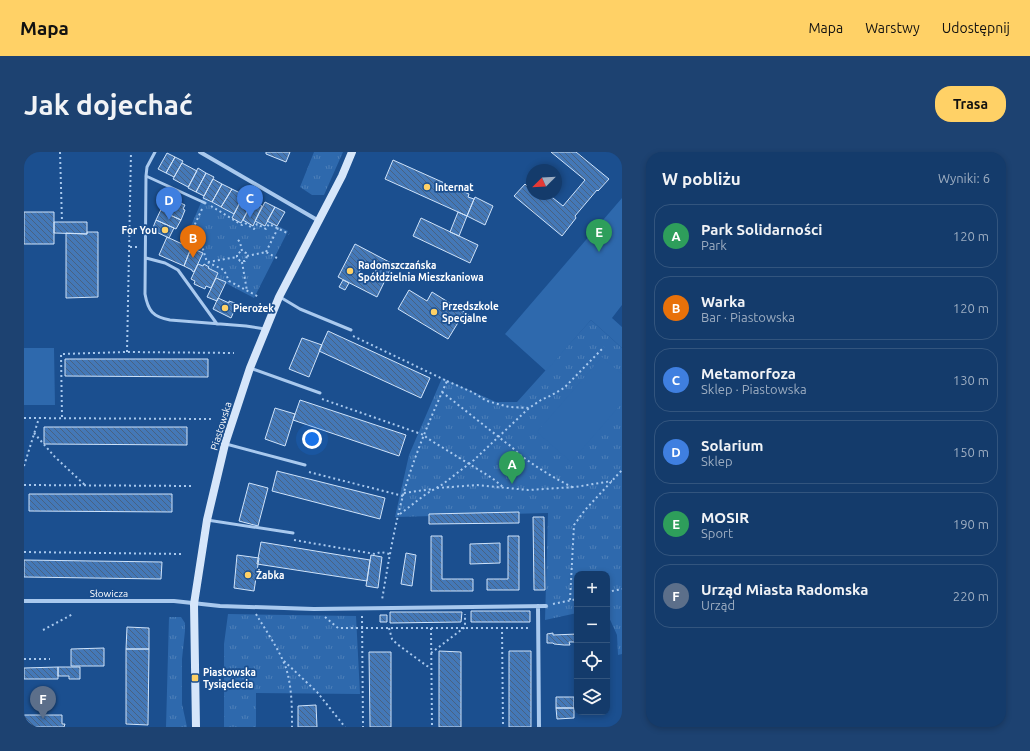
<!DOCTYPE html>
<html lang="pl">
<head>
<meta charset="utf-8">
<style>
	:root { --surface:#143b6b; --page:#1d4271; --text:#f1f3f6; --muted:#9dadc1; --line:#33557e; --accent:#ffd166 }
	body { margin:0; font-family:Ubuntu,sans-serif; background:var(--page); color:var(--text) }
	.controls { position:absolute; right:12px; bottom:12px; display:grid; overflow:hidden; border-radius:8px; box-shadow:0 2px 6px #0003 }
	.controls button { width:36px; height:36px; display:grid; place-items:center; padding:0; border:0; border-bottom:1px solid var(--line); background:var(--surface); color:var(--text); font:20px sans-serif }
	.compass { position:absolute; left:502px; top:12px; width:36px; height:36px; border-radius:50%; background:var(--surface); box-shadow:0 2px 6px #0003; rotate:246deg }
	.you { position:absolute; left:288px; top:287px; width:14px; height:14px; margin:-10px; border:3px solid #fff; border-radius:50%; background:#1a73e8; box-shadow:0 0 0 6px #1a73e833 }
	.badge { display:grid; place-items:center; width:26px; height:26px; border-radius:50%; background:var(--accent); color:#fff; font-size:13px; font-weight:700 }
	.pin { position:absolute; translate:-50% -33px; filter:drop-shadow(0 1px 2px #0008) }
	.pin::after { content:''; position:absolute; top:21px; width:14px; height:12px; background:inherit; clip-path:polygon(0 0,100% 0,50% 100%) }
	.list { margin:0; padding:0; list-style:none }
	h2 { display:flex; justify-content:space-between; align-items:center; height:52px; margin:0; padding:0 16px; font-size:17px }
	h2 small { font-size:13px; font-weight:400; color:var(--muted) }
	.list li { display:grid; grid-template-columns:26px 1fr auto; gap:12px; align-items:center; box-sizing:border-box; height:64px; margin:0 8px 8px; padding:0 8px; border:1px solid var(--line); border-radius:16px }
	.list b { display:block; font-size:15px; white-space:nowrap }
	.list p { margin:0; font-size:13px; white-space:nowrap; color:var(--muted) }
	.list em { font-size:13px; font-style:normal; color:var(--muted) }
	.icon { flex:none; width:22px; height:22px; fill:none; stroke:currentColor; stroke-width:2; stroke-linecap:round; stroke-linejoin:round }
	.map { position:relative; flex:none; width:598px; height:575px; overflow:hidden; border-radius:16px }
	header { display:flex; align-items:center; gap:24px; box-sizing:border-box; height:56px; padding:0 20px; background:var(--accent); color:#111 }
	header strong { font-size:19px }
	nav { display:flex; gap:22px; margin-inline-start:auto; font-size:14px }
	.intro { display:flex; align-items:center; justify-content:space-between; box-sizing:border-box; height:96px; padding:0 24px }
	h1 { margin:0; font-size:28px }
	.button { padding:10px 18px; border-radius:16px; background:var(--accent); color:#111; font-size:14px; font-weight:700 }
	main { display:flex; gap:24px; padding:0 24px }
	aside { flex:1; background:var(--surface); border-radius:16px; box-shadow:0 2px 6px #0003 }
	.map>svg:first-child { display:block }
</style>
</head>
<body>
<header>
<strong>Mapa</strong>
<nav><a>Mapa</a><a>Warstwy</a><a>Udostępnij</a></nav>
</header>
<div class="intro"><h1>Jak dojechać</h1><a class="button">Trasa</a></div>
<main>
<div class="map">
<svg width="598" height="575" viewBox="0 0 598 575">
	<defs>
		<pattern id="grass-tufts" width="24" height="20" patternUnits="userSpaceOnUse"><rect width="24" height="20" fill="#2e69ad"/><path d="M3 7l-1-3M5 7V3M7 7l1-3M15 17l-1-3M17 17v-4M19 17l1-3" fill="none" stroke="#4d80b9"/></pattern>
		<pattern id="building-back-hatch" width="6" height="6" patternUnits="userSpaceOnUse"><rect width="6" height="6" fill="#4478b7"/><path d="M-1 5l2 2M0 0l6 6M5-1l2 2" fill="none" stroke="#486282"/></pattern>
	</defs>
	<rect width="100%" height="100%" fill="#1b4f8f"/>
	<path fill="url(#grass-tufts)" d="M290 0H319L300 43H288L276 35Z
		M179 46 210 62 208 66 217 71 219 68 229 73 231 69 241 74 243 69 264 79 230 146 192 126 184 116 185 114 180 112 179 114 174 112 178 101 159 92Z
		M567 168 598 196V502L594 503 593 483 583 461V422H553V461L521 468 524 361 371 365 385 303 418 226 472 250H493Z
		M204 462 332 464 336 542 232 541V575H200V492Z
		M145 465H157L161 471V479L158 507V552L163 575H142Z"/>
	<path fill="#2e69ad" d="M598 46V153L588 166 598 175V196L567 168 522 219 481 182Z
		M0 196H30L31 253H0Z
		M578 205 598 222V251L547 310 513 280Z"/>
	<path fill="url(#building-back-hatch)" stroke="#cfe3fa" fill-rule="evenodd" d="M242 0H266L262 10 242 2Z
		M527 0H552L585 27 574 39 573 38 551 64 552 66 538 84 490 44 501 32 504 35 508 30V42H524L539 54 561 28Z
		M143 1 151 5 142 21 134 17Z
		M151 5 159 9 150 25 142 21Z
		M369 8 445 42 444 45 450 47 443 64 361 27Z
		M158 11 173 19 164 35 149 27Z
		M174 16 182 21 172 40 164 36Z
		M182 21 190 25 180 44 172 40Z
		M189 27 198 32 188 50 179 46Z
		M198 32 208 37 197 55 188 50Z
		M208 37 220 43 210 62 197 55Z
		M221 40 231 45 217 71 208 66Z
		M143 45 161 53 159 57 161 58 157 68 146 63 148 58 142 55 140 51Z
		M451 45 469 54 461 73 443 64Z
		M229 49 238 54 229 74 219 68Z
		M241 50 251 55 241 74 231 69Z
		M140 51 142 55 148 58 146 63 157 68 152 77 132 68Z
		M251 55 261 60 253 74 243 69Z
		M0 60H30V92H0Z
		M434 60 443 64 435 84 426 80Z
		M397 66 454 93 446 111 389 84Z
		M132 68 150 76 145 86 128 78Z
		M30 70H63V82L30 81Z
		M63 80H74V145L42 146V81L63 82Z
		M143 85 167 96 160 114 135 103Z
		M331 92 369 112 353 145 314 125ZM340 109 353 116 347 129 334 123Z
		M167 96 179 101 170 120 168 119V118L160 114Z
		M174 112 179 114 180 112 185 115 184 116 194 121 187 136 182 134 181 137 170 132 171 129 167 127Z
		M192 126 202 130 193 149 183 145Z
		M319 128 325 131 321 138 315 135Z
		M385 138 403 149 408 140 445 163 440 172 435 169 424 187 374 157Z
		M194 146 205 151V149L211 151 209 156 211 157 207 166 189 157Z
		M304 179 406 226 397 246 295 199Z
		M278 186 298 193 285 225 265 217Z
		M41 207H184V225L41 224Z
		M276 248 382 283 375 304 269 268Z
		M251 256 271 262 261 294 241 287Z
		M20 275H163V293L20 292Z
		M253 319 361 346 356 367 248 339Z
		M225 331 244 336 234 374 215 369Z
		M5 342H148V360L5 359Z
		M495 360V371L405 372V362Z
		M509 365H520L521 438H510Z
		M407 384H418V427H449V439H407Z
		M484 384H495V438H463V427H484Z
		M237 390 346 408 343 429 233 412Z
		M476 391V411L446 412V392Z
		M382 401 392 403 388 434 377 432Z
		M213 403 235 406 230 439 210 436Z
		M347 403 358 405 354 436 342 434Z
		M0 408 138 410 137 427 0 425Z
		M447 459H506V470H447Z
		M366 460H438L437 470 366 471Z
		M356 463H363V470H356Z
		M103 475 125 476V497H102Z
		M529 481V483L553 482V490H545L546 493H540L530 492 529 491H523V482Z
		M80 496V514H47V497Z
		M102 497H125L124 573 102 572Z
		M415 499 437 500V575H415Z
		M485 499H507V575H485Z
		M345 500H367V575H346Z
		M34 515V527H0V516Z
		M34 515H56V527H45V524H34Z
		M532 545H550V556H532Z
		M292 553 293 575H274V554Z
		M532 556H550V566L533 567Z
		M0 563H38V572H41L40 575H0Z"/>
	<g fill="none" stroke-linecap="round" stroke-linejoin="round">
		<path stroke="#a9c9ee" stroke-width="2" stroke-dasharray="2 3" stroke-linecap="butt" d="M36 0 38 70
			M187 54 218 73 221 71 230 77 233 72 242 77 245 72 265 82
			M178 57 165 85 177 91 183 110 200 118 205 129 235 145
			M214 88 216 90 218 99 222 101 223 104 221 109H216L213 105V102L218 99
			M106 95H114
			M242 100 254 76
			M223 104 242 100 253 106
			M184 110 213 105
			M218 110 223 139
			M329 184 423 229C407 265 391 302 380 340 370 376 364 412 358 448
			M103 200 107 0
			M423 229 448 240 463 249 485 255 505 256
			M418 240 481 290C489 295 495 303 503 308 517 318 532 327 548 335
			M298 247 400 283 403 286 468 326 479 335
			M38 265 37 202 103 200 210 201
			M0 266 188 267
			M10 281 31 305 62 334
			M0 314 15 266
			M285 320 379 344
			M0 333 169 334
			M413 336 453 333 504 338 551 335 588 329
			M380 341 408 337
			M376 362 402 342 419 332 450 308 505 256 517 248 528 243 540 236 580 195
			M270 388 351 402 357 400 365 402
			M0 400 157 402
			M583 440 598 437
			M546 448 550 373 561 358 598 318
			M529 452 553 447
			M232 462C242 479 255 497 262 516 268 535 268 556 268 575
			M338 464 339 575
			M301 465 314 476H506
			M478 475 479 575
			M365 476 368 487 373 492 403 514 407 515
			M407 476 408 575
			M19 478 49 462
			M407 501 441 475V462
			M0 507H26
			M260 509 293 540 321 575"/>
		<path stroke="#a9c9ee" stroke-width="3" d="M131 0 123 15 122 24 121 142C124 159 129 165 146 168L222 174 241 177
			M122 24 181 51
			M122 106 141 111 154 118 193 172
			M256 145 276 157 327 178
			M226 216 296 241
			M202 292 281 313
			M183 368 269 381"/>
		<path stroke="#a9c9ee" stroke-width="4" d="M176 0 295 69
			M0 449H150L196 454 290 457 522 454
			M514 454 515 575"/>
		<path stroke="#d6e6fa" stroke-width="8" d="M172 575 170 452 183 368 201 292 226 216 255 145 305 49 318 24 328 0"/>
	</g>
	<g fill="#ffd166" stroke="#1b4f8f" stroke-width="1.5">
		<circle cx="403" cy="35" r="4"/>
		<circle cx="141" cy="78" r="4"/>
		<circle cx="326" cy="119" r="4"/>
		<circle cx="201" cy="156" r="4"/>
		<circle cx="410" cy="160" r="4"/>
		<circle cx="224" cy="423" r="4"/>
		<rect x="167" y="522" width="8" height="8" rx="2"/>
	</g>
	<g text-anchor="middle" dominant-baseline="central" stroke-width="3.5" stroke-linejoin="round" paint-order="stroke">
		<g font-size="10" font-weight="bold" fill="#fff" stroke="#1b4f8f" text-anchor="start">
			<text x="411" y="35">Internat</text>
			<text x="133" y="78" text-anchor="end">For You</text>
			<text x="334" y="113">Radomszczańska<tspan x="334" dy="12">Spółdzielnia Mieszkaniowa</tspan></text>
			<text x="418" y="154">Przedszkole<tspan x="418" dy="12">Specjalne</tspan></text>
			<text x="209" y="156">Pierożek</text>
			<text x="232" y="423">Żabka</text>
			<text x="179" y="520">Piastowska<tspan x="179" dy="12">Tysiąclecia</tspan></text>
		</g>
		<g font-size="10" fill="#fff" stroke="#1b4f8f">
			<text transform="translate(197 274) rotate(-73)">Piastowska</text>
			<text x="85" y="441">Słowicza</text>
		</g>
	</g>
</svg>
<div class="controls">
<button>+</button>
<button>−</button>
<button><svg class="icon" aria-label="locate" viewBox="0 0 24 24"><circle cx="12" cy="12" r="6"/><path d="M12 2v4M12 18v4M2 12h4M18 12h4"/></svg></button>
<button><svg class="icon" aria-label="layers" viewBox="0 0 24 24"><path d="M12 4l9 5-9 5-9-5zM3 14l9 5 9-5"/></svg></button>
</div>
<svg class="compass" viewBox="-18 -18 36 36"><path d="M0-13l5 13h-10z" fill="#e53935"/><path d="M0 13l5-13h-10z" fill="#9dadc1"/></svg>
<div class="you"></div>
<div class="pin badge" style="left:488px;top:332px;background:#2e9e5b">A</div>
<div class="pin badge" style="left:169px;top:106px;background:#e8710a">B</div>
<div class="pin badge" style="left:226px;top:66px;background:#3f7fe0">C</div>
<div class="pin badge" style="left:145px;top:68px;background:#3f7fe0">D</div>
<div class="pin badge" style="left:575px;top:100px;background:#2e9e5b">E</div>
<div class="pin badge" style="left:19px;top:567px;background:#5c6f8a">F</div>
</div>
<aside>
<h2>W pobliżu<small>Wyniki: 6</small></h2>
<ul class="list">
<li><span class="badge" style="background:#2e9e5b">A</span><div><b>Park Solidarności</b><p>Park</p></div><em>120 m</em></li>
<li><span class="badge" style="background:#e8710a">B</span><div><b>Warka</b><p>Bar · Piastowska</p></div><em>120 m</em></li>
<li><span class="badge" style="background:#3f7fe0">C</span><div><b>Metamorfoza</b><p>Sklep · Piastowska</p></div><em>130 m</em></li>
<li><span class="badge" style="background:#3f7fe0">D</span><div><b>Solarium</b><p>Sklep</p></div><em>150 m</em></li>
<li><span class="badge" style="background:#2e9e5b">E</span><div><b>MOSIR</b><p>Sport</p></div><em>190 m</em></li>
<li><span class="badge" style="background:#5c6f8a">F</span><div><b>Urząd Miasta Radomska</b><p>Urząd</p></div><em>220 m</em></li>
</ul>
</aside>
</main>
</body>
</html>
